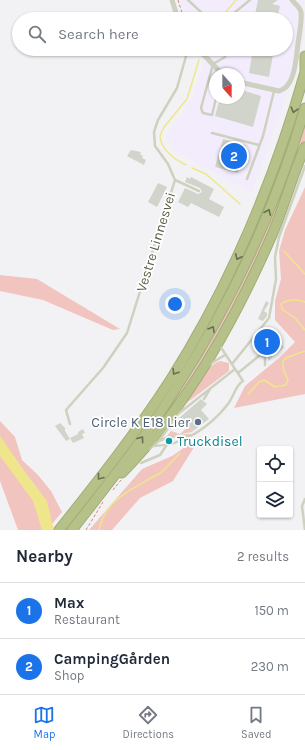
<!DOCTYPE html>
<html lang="en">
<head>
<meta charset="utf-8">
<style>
	:root { --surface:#fff; --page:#f6f6f7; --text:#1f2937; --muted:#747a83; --line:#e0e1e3; --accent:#1a73e8 }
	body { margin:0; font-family:Karla,sans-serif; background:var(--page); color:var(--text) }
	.controls { position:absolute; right:12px; bottom:12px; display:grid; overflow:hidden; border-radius:4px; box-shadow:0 1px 3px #0004 }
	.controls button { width:36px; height:36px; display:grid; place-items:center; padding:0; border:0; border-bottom:1px solid var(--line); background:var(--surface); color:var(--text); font:20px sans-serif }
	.compass { position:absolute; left:209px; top:68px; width:36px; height:36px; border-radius:50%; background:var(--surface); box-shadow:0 1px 3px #0004; rotate:159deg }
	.you { position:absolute; left:175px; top:304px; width:14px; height:14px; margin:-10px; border:3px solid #fff; border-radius:50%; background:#1a73e8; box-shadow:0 0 0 6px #1a73e833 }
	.badge { display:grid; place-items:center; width:26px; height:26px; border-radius:50%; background:var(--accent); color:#fff; font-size:13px; font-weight:700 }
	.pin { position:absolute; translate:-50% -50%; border:2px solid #fff; box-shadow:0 1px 4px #0006 }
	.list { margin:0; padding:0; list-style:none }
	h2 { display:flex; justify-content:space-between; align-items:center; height:52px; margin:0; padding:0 16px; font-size:17px }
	h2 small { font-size:13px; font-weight:400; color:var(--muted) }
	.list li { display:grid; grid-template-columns:26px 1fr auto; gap:12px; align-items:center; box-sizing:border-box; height:56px; padding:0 16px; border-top:1px solid var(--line) }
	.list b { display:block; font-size:15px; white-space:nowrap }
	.list p { margin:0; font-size:13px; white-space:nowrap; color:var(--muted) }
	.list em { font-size:13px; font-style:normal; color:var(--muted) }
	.icon { flex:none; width:22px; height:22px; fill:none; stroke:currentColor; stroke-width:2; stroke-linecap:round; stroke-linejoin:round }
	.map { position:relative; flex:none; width:305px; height:530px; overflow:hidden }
	.search { position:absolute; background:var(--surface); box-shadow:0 1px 3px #0004; left:12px; right:12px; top:12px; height:44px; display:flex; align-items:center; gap:10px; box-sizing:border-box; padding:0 14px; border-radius:22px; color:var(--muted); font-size:15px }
	.sheet { height:164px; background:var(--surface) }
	nav { display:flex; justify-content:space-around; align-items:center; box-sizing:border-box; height:56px; border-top:1px solid var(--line); background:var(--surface); font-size:11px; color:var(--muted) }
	nav a { display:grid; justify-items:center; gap:2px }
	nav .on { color:var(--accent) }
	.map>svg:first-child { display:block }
</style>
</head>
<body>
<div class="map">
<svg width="305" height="530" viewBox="0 0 305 530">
	<rect width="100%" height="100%" fill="#f2f2f4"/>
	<path fill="#f3ecfd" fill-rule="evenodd" d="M179 0H304L305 28 301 53 252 193 172 150 166 137 192 98 204 63 198 49H286V19H186ZM215 74H239V98H215Z"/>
	<path fill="#f1c4c0" d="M305 125V143L255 268 191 385 144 444C216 341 265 244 305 125Z
		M305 187V394L234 408 245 386 279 358 295 342 275 320V301L281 279 279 251 285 230Z
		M0 275 37 279 120 329 113 330 43 300 0 291Z
		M220 361 229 363V371L180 408C191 393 203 367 220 361Z
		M0 421 15 437 22 460 38 475 51 491 62 512 47 530H18L0 481Z
		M189 426 193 431 192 432 166 437 171 431 180 434Z
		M201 436 173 481 140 498 112 530H89L142 469 172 456Z"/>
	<path fill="#efe68c" d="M0 436 25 472 47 501 54 530H42L33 501 0 456Z"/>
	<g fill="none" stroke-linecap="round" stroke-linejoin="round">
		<path stroke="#efe68c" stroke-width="1.5" d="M220 19 236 0
			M186 165C174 159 161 150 160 136L164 127 187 99 199 60
			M192 168 206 174 240 204
			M284 251 305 274
			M305 302C298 299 287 299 281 304L283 310 295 318 305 330
			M248 394 259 382 264 380 275 387 286 385 288 380C275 354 287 359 305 351
			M99 530C105 498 135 488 160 473 167 468 173 460 180 453"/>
	</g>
	<path fill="#d1d4cb" d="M258 0H278L272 4 280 6 277 19H254Z
		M253 49H274L269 77 249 73Z
		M239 89 261 96 253 127 215 116 220 98H239Z
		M223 139 246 145 238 173 215 167Z
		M131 150 141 152 140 154 143 156 142 158 146 160 144 165 127 156Z
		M187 177 190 179 191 177 214 189 209 199 224 207 219 217 191 203 188 207 178 202 185 188 198 194 202 192 200 188 185 182Z
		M158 183 167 187 157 207 148 202Z
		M266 301 269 303 264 311 267 313V316L263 321 258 319Z
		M267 326 276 340 284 347 276 354 275 353 269 361 267 355 254 344 261 337Z
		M201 399 207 404 201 410 209 419 193 431 185 423 184 424 182 422V418H179Z
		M60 423 65 428V431L70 439 66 441 55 426Z
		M83 429 85 433 82 434 84 438 73 443 70 438 78 434V432Z"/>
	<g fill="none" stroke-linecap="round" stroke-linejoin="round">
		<g stroke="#a0ad74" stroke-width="11">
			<path id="motorway" d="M305 56V72
				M122 473C188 405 234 322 272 235 284 207 292 176 305 147
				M59 530C98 481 137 432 171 379 231 284 274 181 305 72
				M72 530C108 484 145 438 176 388 232 302 276 207 305 108"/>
		</g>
		<path stroke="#d18977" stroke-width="1" stroke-dasharray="3 2" stroke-linecap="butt" d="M178 0 184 19
			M113 490 121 480
			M86 530 103 502"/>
		<path stroke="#ced1bf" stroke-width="2.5" d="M188 0 203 14
			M231 19 234 13 250 0
			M216 98 212 115 203 113 201 108 213 64 225 57 228 49
			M212 133 259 145
			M247 179 263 136 274 91
			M175 180 199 191
			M210 364 225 355
			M232 364 269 318 276 279 275 257 279 237 305 166
			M238 373 260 355 265 357V365
			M204 399 210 389
			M70 424 66 410 103 368 127 333 175 180 168 164 155 146 154 132 158 120 177 88 188 49
			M170 428 180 420
			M159 441 169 437 190 435
			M154 446C183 446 211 426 228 404 234 396 235 386 243 381L220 346
			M149 449 159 441 178 414 235 369
			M141 463 160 455 166 446
			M305 530 302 506 305 499"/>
		<path stroke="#ced1bf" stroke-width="5" d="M172 0 178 19
			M195 49 205 56 222 74
			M239 82 279 91C297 87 296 52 299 37 300 29 302 20 301 12 300 7 295 4 292 0"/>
		<use href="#motorway" stroke="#b5c189" stroke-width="9"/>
	</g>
	<defs><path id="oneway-chevron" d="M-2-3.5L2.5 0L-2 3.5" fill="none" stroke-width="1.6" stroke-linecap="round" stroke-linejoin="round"/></defs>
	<g stroke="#696f53">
		<use href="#oneway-chevron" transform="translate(294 110) rotate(106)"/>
		<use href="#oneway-chevron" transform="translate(268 212) rotate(-67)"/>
		<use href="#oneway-chevron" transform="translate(238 257) rotate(115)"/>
		<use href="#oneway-chevron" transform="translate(212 329) rotate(-61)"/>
		<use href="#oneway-chevron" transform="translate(175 372) rotate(122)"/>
		<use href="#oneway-chevron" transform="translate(141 439) rotate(-54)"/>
		<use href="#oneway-chevron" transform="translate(100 477) rotate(128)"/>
	</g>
	<circle fill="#5c6f8a" stroke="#fff" stroke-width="1.5" cx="198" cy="422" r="4"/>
	<circle fill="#0f9aa8" stroke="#fff" stroke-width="1.5" cx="169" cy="441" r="4"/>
	<g text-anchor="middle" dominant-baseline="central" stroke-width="3.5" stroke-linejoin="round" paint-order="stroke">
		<g font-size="14" fill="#5c6049" stroke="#fff">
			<text transform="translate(156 242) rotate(-73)">Vestre Linnesvei</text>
		</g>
		<g font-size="14" fill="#4e5e75" stroke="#fff" text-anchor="end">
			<text x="190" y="422">Circle K E18 Lier</text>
		</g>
		<g font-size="14" fill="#0d838f" stroke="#fff" text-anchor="start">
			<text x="177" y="441">Truckdisel</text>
		</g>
	</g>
</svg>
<div class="controls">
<button><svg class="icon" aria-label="locate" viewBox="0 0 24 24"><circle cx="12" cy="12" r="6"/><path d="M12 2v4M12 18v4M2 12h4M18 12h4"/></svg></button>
<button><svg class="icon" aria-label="layers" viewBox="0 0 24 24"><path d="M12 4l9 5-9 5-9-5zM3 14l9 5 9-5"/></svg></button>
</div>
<svg class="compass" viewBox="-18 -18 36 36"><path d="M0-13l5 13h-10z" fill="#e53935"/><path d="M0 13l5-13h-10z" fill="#747a83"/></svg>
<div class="you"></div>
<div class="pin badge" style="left:267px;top:342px">1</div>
<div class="pin badge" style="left:234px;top:156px">2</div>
<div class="search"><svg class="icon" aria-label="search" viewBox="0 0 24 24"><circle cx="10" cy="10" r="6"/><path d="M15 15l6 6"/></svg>Search here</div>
</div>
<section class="sheet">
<h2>Nearby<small>2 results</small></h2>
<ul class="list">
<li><span class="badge">1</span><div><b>Max</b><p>Restaurant</p></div><em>150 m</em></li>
<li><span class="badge">2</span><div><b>CampingGården</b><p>Shop</p></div><em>230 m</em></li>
</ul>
</section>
<nav>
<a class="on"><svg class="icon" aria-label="map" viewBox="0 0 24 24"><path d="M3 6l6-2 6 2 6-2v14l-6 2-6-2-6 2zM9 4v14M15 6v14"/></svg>Map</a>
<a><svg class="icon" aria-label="directions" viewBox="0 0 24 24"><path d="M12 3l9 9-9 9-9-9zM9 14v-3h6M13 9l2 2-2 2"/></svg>Directions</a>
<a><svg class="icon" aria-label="saved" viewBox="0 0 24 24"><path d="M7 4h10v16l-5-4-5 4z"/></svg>Saved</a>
</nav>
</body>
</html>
